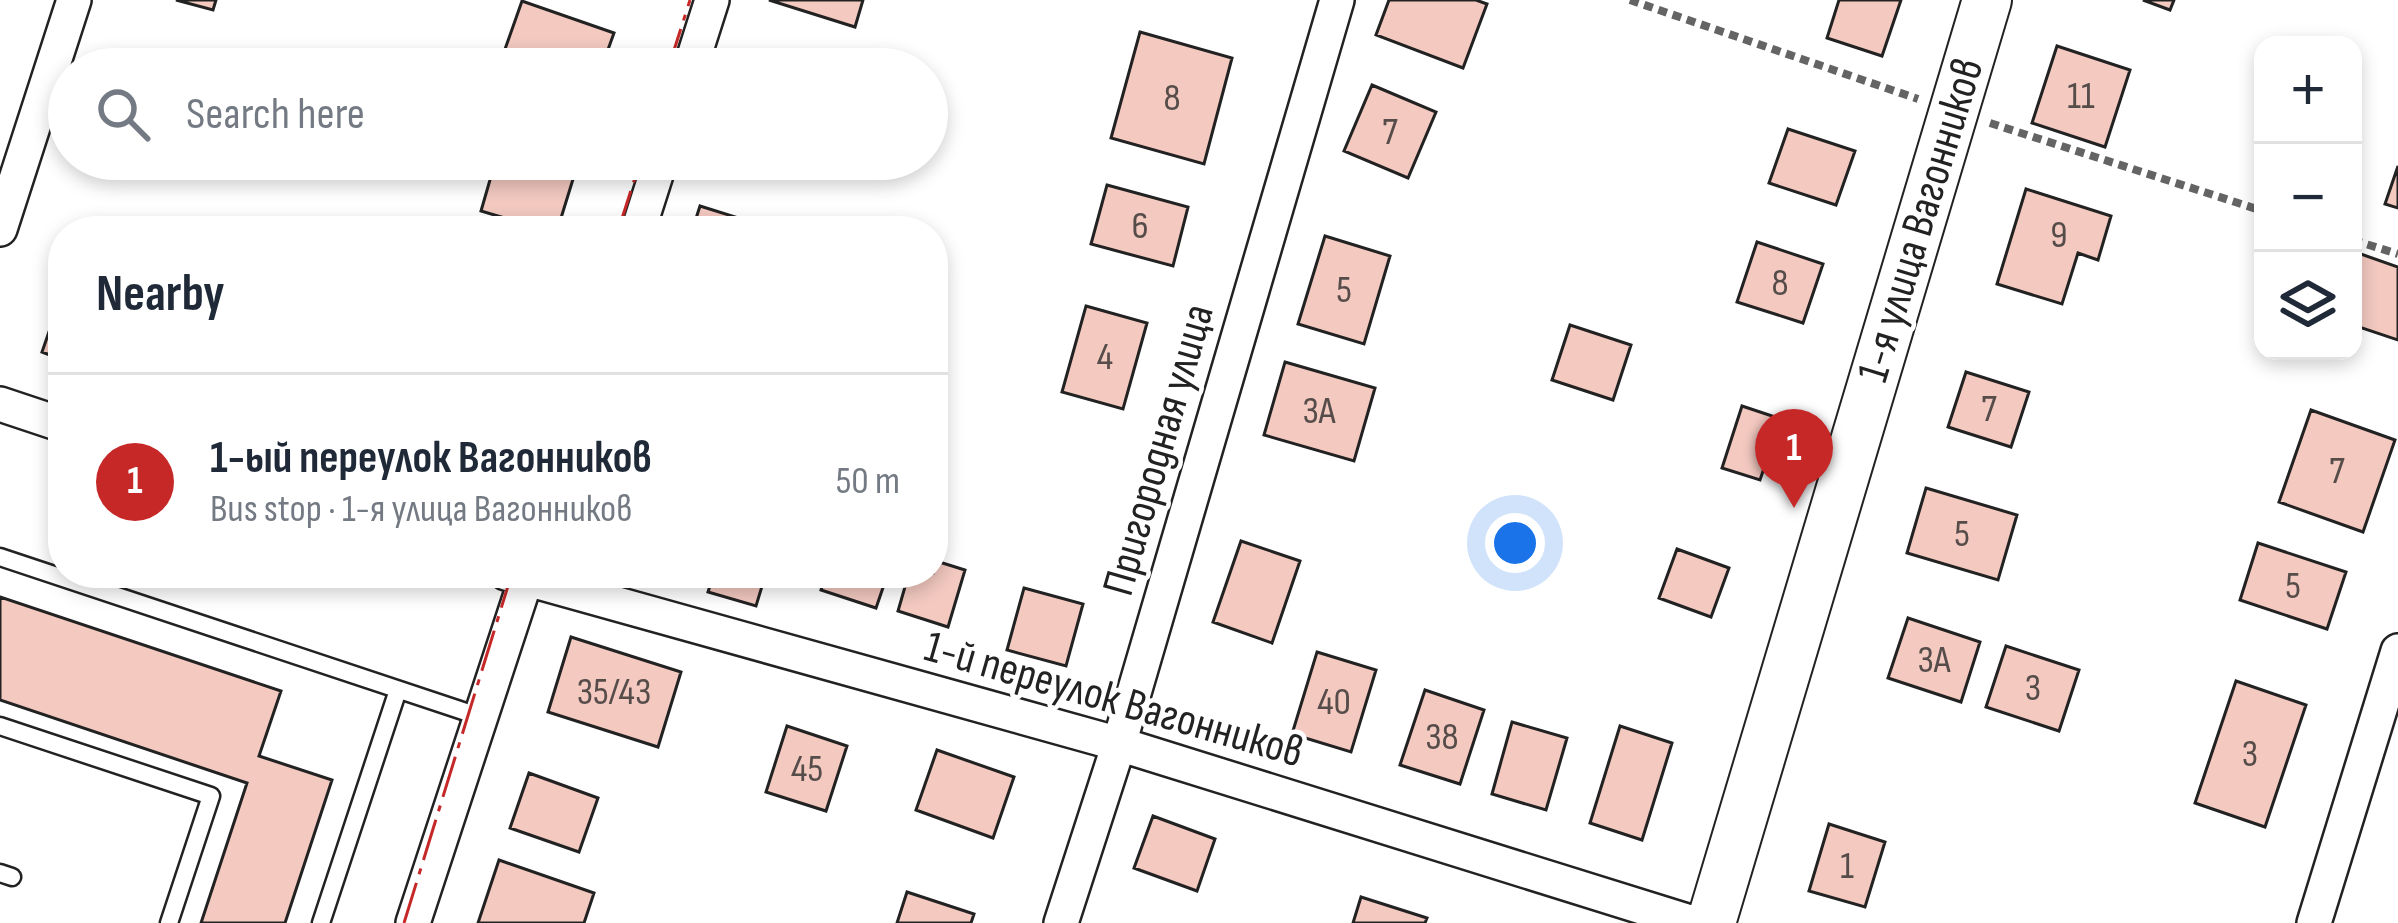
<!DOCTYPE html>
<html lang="en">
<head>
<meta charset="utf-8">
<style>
	:root { --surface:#fff; --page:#f6f6f7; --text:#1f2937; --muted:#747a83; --line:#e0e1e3; --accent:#c62828 }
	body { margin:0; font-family:"Sofia Sans Condensed",sans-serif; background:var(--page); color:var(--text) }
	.controls { position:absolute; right:36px; top:36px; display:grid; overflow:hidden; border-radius:24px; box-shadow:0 6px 18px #0003 }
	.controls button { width:108px; height:108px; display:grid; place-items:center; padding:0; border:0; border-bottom:3px solid var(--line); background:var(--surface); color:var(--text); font:60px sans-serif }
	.you { position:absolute; left:1515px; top:543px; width:42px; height:42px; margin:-30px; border:9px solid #fff; border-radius:50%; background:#1a73e8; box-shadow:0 0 0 18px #1a73e833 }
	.badge { display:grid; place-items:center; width:78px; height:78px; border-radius:50%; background:var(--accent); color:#fff; font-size:39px; font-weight:700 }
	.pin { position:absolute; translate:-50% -99px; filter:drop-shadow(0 3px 6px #0008) }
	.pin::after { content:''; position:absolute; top:63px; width:42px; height:36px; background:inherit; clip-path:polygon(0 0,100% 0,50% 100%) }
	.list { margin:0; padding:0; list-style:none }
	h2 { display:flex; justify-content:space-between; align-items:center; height:156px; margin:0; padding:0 48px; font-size:51px }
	h2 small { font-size:39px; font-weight:400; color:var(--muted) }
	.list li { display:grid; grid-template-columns:78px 1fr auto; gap:36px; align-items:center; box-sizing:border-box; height:216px; padding:0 48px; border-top:3px solid var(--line) }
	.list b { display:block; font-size:45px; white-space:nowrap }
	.list p { margin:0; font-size:39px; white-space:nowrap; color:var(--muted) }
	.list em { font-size:39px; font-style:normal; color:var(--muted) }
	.icon { flex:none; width:66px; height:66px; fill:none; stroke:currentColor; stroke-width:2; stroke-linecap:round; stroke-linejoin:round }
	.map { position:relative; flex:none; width:2398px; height:923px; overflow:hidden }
	.search { position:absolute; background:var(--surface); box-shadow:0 6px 18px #0003; left:48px; top:48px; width:900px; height:132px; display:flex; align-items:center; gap:30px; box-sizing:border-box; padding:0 42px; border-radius:66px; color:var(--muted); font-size:45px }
	.panel { position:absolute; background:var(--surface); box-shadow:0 6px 18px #0003; left:48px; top:216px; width:900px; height:372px; border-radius:48px }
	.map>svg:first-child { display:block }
</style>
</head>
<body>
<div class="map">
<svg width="2398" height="923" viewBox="0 0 2398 923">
	<rect width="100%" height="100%" fill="#fff"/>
	<path fill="#f3c9c0" stroke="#222" stroke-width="3" d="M176 0H216L213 10Z
		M769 0H863L855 27Z
		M1389 0H1476L1487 4 1463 68 1376 35Z
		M1839 0H1901L1882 56 1827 38Z
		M2143 0H2174L2170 10Z
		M522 1 614 33 601 69H498Z
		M1140 32 1232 58 1204 164 1111 138Z
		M2057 46 2130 70 2105 147 2032 123Z
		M133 53 172 69H126Z
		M1372 85 1436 112 1408 178 1344 151Z
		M1788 129 1855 151 1836 205 1769 183Z
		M496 159H514L574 176 557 231H548L481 211Z
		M2398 166V208L2385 204Z
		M1107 185 1188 207 1173 266 1091 244Z
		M2026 189 2111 216 2098 260 2078 253 2062 304 1997 284Z
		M700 206 780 231H692Z
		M1325 236 1390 256 1364 344 1298 324Z
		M1757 242 1823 264 1803 323 1737 302Z
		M2355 252 2398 267V340L2353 325Z
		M60 300 63 301V360L42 352Z
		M1086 306 1147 323 1123 409 1062 392Z
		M1570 325 1631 345 1613 400 1552 380Z
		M1285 362 1375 388 1354 461 1264 435Z
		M1966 372 2029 392 2011 447 1948 427Z
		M1742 406 1781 419 1760 480 1722 468Z
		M2311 410 2395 440 2363 532 2279 502Z
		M1926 488 2017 515 1998 580 1907 553Z
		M1241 541 1300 561 1272 643 1213 622Z
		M2258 543 2346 572 2327 629 2240 600Z
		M1677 549 1729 568 1711 617 1659 598Z
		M933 560 965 570 948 627 898 611 909 573H933Z
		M714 573H766L756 606 708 592Z
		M826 573H888L876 608 821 590Z
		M1024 588 1083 604 1066 666 1007 650Z
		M0 597 281 691 259 756 332 780 285 923H201L247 783 0 700Z
		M1908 618 1980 642 1961 702 1888 678Z
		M571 637 681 672 658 747 548 712Z
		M2006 646 2079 670 2059 731 1986 707Z
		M1317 652 1376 670 1351 752 1292 734Z
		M2236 681 2306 705 2265 827 2195 803Z
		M1425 690 1484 710 1460 784 1400 765Z
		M1512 722 1567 738 1546 810 1492 794Z
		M787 726 847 746 826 811 766 792Z
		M1620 726 1672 743 1642 840 1590 823Z
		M937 750 1014 777 993 838 916 810Z
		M529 773 598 798 579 852 510 828Z
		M1153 816 1215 839 1197 891 1134 868Z
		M1829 824 1885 842 1865 907 1809 891Z
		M499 860 594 893 584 923H478Z
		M907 892 974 914 971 923H897Z
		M1361 897 1427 918 1425 923H1353Z"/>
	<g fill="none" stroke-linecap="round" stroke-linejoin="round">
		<g stroke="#222" stroke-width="21">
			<path id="lane" d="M0 557 481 717
				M0 726 211 796 169 923
				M0 873 12 877
				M321 923 398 690"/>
		</g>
		<g stroke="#222" stroke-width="38">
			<path id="street" d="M690 69 712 0
				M0 229 74 0
				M638 231 661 159
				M0 404 63 425
				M506 573 1119 744 1693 923
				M413 923 528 573
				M1061 923 1119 744 1337 0
				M2314 923 2398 651"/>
		</g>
		<g stroke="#222" stroke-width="52">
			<path id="secondary" d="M1711 923 1987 0"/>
		</g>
		<path stroke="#646464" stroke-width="8" stroke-dasharray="9 6" stroke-linecap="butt" d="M1630 0 1918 99
			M1990 123 2263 211
			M2353 240 2398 254"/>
		<use href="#lane" stroke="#fff" stroke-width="16"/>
		<use href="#street" stroke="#fff" stroke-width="33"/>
		<use href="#secondary" stroke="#fff" stroke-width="48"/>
		<path stroke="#c62828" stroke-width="3" stroke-dasharray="42 9 6 9" stroke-linecap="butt" d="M668 69 690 0
			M618 231 641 159
			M404 923 512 573"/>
	</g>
	<g text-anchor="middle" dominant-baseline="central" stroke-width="9" stroke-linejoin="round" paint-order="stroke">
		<g font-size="39" fill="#564c4a">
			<text x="2081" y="96">11</text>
			<text x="1172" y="98">8</text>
			<text x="1390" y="132">7</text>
			<text x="1140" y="226">6</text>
			<text x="2059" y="235">9</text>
			<text x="1780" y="283">8</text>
			<text x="1344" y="290">5</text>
			<text x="1105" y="357">4</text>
			<text x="1989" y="409">7</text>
			<text x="1319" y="411">3А</text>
			<text x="2337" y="471">7</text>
			<text x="1962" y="534">5</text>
			<text x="2293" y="586">5</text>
			<text x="1934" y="660">3А</text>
			<text x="2033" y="688">3</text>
			<text x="614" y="692">35/43</text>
			<text x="1334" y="702">40</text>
			<text x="1442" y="737">38</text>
			<text x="2250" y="754">3</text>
			<text x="807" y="769">45</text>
			<text x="1847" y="866">1</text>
		</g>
		<g font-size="45" fill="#222" stroke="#fff">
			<text transform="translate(1921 220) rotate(-73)">1-я улица Вагонников</text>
			<text transform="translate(1159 450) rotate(-74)">Пригородная улица</text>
			<text transform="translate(1114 700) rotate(16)">1-й переулок Вагонников</text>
		</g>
	</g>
</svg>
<div class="controls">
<button>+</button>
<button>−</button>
<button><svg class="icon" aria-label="layers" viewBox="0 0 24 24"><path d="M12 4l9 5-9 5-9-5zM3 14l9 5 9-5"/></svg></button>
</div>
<div class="you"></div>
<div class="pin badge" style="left:1794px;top:508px">1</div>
<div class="search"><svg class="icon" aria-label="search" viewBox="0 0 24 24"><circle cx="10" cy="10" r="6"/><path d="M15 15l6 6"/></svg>Search here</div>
<section class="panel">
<h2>Nearby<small></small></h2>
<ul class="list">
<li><span class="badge">1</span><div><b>1-ый переулок Вагонников</b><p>Bus stop · 1-я улица Вагонников</p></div><em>50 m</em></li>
</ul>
</section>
</div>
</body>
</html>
